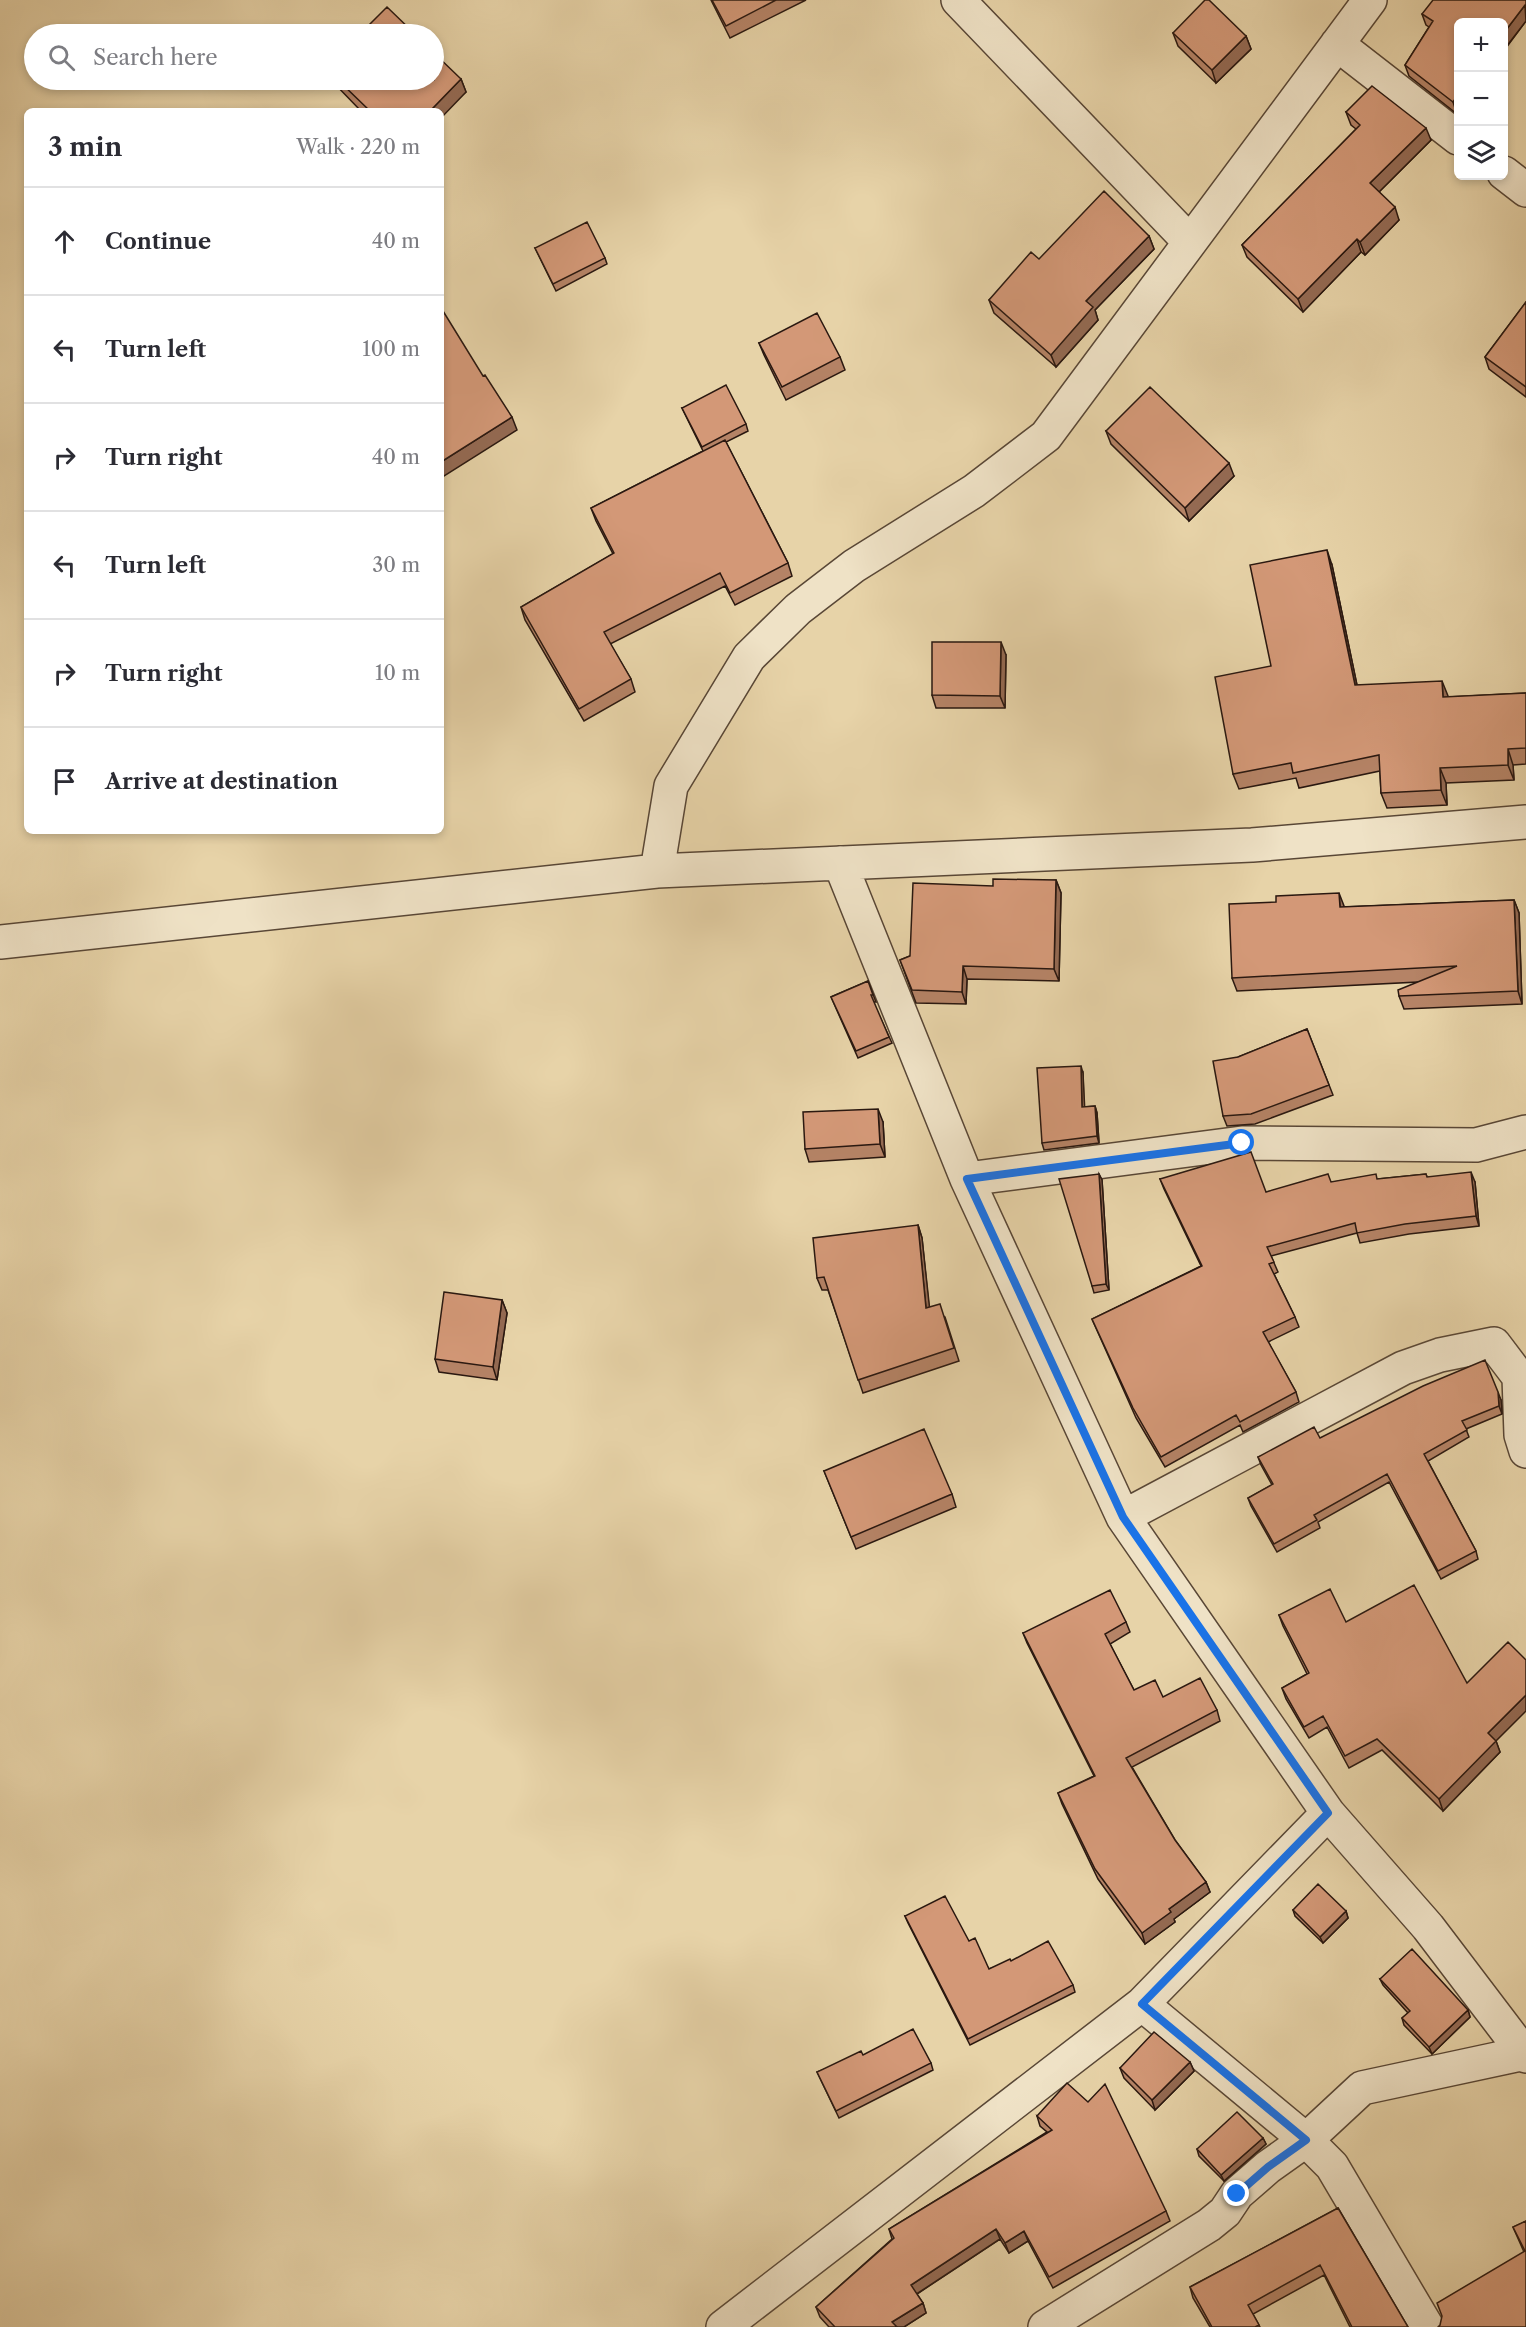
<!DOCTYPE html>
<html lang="en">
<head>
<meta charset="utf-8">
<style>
	:root { --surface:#fff; --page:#f7f7f7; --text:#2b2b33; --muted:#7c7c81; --line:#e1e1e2 }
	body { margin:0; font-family:"Libre Caslon Text",serif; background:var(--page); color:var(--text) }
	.controls { position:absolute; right:18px; top:18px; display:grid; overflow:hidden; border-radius:9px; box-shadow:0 3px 9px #0003 }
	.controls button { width:54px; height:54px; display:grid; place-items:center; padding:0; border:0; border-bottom:2px solid var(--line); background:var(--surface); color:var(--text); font:30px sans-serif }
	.stop { position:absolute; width:18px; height:18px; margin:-14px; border:4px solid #1a73e8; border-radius:50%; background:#fff }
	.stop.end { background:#1a73e8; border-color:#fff; box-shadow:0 2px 6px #0008 }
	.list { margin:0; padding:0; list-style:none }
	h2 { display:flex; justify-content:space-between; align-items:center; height:78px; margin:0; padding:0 24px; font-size:26px }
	h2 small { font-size:20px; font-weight:400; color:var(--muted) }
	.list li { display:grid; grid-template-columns:39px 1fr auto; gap:18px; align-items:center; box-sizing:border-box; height:108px; padding:0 24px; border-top:2px solid var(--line) }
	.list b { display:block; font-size:22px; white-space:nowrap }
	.list em { font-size:20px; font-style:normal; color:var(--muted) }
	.icon { flex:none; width:33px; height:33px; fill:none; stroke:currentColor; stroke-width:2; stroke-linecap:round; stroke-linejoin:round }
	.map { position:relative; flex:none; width:1526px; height:2327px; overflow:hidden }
	.search { position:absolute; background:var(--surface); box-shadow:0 3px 9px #0003; left:24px; top:24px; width:420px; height:66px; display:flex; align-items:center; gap:15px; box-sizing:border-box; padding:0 21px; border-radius:33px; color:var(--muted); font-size:22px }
	.panel { position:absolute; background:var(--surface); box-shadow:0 3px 9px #0003; left:24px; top:108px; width:420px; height:726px; border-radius:9px }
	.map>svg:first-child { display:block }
</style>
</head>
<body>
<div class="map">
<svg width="1526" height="2327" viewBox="0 0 1526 2327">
	<rect width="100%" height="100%" fill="#e7d3a8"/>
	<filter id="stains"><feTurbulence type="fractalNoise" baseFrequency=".00333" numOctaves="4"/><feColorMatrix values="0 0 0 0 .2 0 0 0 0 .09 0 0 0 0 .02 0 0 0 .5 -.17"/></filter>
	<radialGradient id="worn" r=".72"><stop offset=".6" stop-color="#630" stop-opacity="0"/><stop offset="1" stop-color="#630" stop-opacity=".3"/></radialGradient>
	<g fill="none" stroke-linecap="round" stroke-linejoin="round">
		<g stroke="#594736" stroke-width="36">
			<path id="minor" d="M958 0 1189 241
				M1337 44 1458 138
				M1504 173 1526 190
				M840 863 967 1179 1123 1517 1328 1813 1428 1927 1526 2056
				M657 871 671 786 749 657 798 609 854 566 974 491 1046 436 1370 0
				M0 942 657 871 1252 845 1526 822
				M967 1179 1242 1143 1476 1145 1526 1132
				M1123 1517 1403 1368 1440 1355 1494 1344 1519 1377 1521 1435 1526 1451
				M1142 2004 1306 2140 1332 2166 1427 2327
				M723 2327 1142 2004 1328 1813
				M1045 2327 1209 2225 1225 2212 1237 2194 1268 2167 1306 2140 1362 2088 1525 2053"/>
		</g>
		<use href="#minor" stroke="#efe2c6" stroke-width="33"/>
	</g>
	<path fill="#b58366" stroke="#2a1810" stroke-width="1.5" d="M711 0H806L730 38Z
		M1526 0V21L1457 114 1409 76 1405 65 1429 27 1426 25 1422 14Z
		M1173 33 1246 36 1251 49 1216 83 1178 46Z
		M461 79 466 92 441 111H361L331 80Z
		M1346 112 1431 140 1379 192 1399 220 1365 255 1361 252 1303 312 1247 257 1242 245 1356 129 1351 125Z
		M1149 236 1154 249 1095 310 1098 320 1056 367 994 313 989 300 1039 259Z
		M535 248 605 258 607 264 556 291Z
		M1526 302V397L1489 369 1485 357Z
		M759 343 840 357 845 370 786 400 764 355Z
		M682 408 746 424 748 431 726 442 788 563 792 576 735 605 725 586 610 644 631 679 635 692 584 721 525 620 521 607 613 554 596 521 591 508 703 451Z
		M1106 431 1234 476 1189 521 1111 444Z
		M1332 565 1357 685 1448 697 1526 693V764L1513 765 1514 780 1446 783 1447 805 1387 808 1381 793 1380 771 1299 788 1296 778 1239 789 1233 774 1271 666Z
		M1006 655 1005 708H936L932 695Z
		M1056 880 1061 893 1059 981 967 979 966 1004 916 1003 900 960 910 956 993 886Z
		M1514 900 1519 913 1522 1004 1404 1009 1399 996 1420 982 1237 991 1232 978 1344 907Z
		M868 981 876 1002H873L892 1043 858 1058 831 997Z
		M1307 1029 1333 1095 1255 1124 1227 1126 1223 1116 1238 1057Z
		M1083 1073 1084 1107 1095 1106 1097 1113 1099 1143 1044 1150 1042 1143Z
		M883 1122 885 1157 809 1162 805 1149Z
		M1099 1174 1102 1180 1109 1290 1094 1293 1092 1286Z
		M1426 1174 1427 1177 1475 1182 1479 1226 1409 1234 1360 1243 1357 1233 1271 1256 1278 1272 1274 1274 1295 1317 1299 1327 1268 1342 1296 1392 1299 1402 1243 1432 1240 1425 1165 1467 1136 1418 1092 1319 1201 1266 1164 1189 1160 1179 1266 1192 1331 1182 1378 1179Z
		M918 1225 922 1238 929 1307 945 1317 959 1361 863 1393 828 1290H822L817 1278Z
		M502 1300 507 1313 497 1380 439 1372 435 1359Z
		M1501 1400 1502 1414 1466 1429 1469 1437 1428 1461 1476 1551 1478 1559 1441 1579 1389 1482 1318 1522 1320 1528 1277 1552 1251 1506 1248 1498 1272 1485 1261 1465 1258 1457 1320 1438Z
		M824 1471 952 1494 956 1507 856 1549Z
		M1279 1615 1346 1622 1496 1741 1500 1752 1443 1811 1382 1750 1349 1768 1327 1727 1309 1738 1286 1699 1282 1688 1307 1674 1283 1626Z
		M1126 1622 1130 1632 1110 1644 1134 1690 1217 1710 1220 1721 1132 1767 1175 1840 1206 1882 1210 1892 1174 1919 1175 1922 1145 1944 1098 1879 1062 1804 1058 1793 1094 1776 1027 1643 1023 1633Z
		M1293 1910 1346 1911 1348 1918 1323 1943 1295 1916Z
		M905 1916 969 1941 989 1969 1011 1961 1073 1985 1075 1992 970 2045 908 1923Z
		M1380 1979 1468 2010 1470 2017 1432 2054 1404 2025 1402 2018 1408 2013 1383 1985Z
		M863 2055 931 2063 933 2070 839 2118 817 2072Z
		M1190 2062 1194 2071 1155 2110 1124 2078 1120 2068Z
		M1037 2116 1166 2211 1170 2221 1053 2288 1028 2241 1009 2253 1000 2239 917 2294 923 2303 926 2313 904 2327H829L820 2317 816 2307 892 2239 889 2229 1047 2132 1040 2126Z
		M1263 2138 1266 2144 1224 2181 1199 2156 1197 2149Z
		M1338 2208 1408 2327H1350L1324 2275 1253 2314 1260 2327H1210L1193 2298 1190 2287Z
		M1526 2221V2327L1524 2252 1513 2227Z"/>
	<path fill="#946a53" stroke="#2a1810" stroke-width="1.5" d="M1525 5 1526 21 1503 51V34Z
		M1246 36 1251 49 1216 83 1212 70Z
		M461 79 466 92 441 118V111H430Z
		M1458 95V112L1457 114 1453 102Z
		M1426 128 1431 140 1375 196 1370 183Z
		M1395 207 1399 220 1365 255 1360 242Z
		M1149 236 1154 249 1095 310 1098 320 1056 367 1051 355 1086 301Z
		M1357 239 1361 252 1303 312 1298 299Z
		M512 417 517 430 441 478V462Z
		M1229 463 1234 476 1189 521 1185 508Z
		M1327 550 1332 565 1360 700 1355 685Z
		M1001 642 1006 655 1005 708 1000 696Z
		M1442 681 1448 696 1449 712 1443 697Z
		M1508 749 1513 765 1514 780 1508 765Z
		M1440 768 1446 783 1447 805 1441 790Z
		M1056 880 1061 893 1059 981 1054 969Z
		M1339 893 1344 906V920L1340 907Z
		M1514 900 1519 913 1522 1004 1518 991Z
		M963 966 967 979 966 1004 962 992Z
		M1081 1066 1083 1073 1085 1114 1082 1107Z
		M1095 1106 1097 1113 1099 1143 1097 1136Z
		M878 1109 883 1122 885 1157 880 1144Z
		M1471 1172 1475 1182 1479 1226 1476 1216Z
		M1099 1174 1102 1180 1109 1290 1106 1284Z
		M918 1225 922 1238 931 1321 926 1308Z
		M502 1300 507 1313 497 1380 493 1367Z
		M1498 1392 1501 1400 1502 1414 1499 1406Z
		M1526 1695V1711L1496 1741 1500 1752 1443 1811 1439 1799 1488 1733Z
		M1206 1882 1210 1892 1174 1919 1175 1922 1145 1944 1142 1933 1169 1909Z
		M1346 1911 1348 1918 1323 1943 1320 1937Z
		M1468 2010 1470 2017 1432 2054 1429 2047Z
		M1190 2062 1194 2071 1155 2110 1152 2100Z
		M1263 2138 1266 2144 1224 2181 1221 2175Z
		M996 2229 1000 2239 915 2295 911 2285Z
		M1024 2231 1028 2241 1009 2253 1005 2243Z
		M923 2303 926 2313 904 2327H894L892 2322Z"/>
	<path fill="#d39877" stroke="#2a1810" stroke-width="1.5" d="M712 0H776L726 26Z
		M1205 0H1209L1246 36 1212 70 1173 33Z
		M1433 0H1526V5H1525L1503 34V22H1458V95L1453 102 1405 65 1433 21 1422 14Z
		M387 7 415 34H360Z
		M434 53 461 79 430 111H370L338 80H434Z
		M1372 86 1426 128 1370 183 1395 207 1360 242 1357 239 1298 299 1242 245 1360 125 1346 112Z
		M1104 191 1149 236 1086 301 1093 307 1051 355 989 300 1031 252 1039 259Z
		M587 222 605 258 553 284 535 248Z
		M1526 302V387L1485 357Z
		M443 311 483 376 485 375 512 417 441 462V312Z
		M817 313 840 357 782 387 759 343Z
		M726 385 746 424 702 447 682 408Z
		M1150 387 1229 463 1185 508 1106 431Z
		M725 440 788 563 730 593 720 573 604 632 631 679 579 709 521 607 614 553 591 508Z
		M1327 550 1355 685 1442 681 1443 697 1526 693V748L1508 749V765L1440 768 1441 790 1381 793 1379 755 1293 773 1291 763 1233 774 1215 677 1271 666 1250 565Z
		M932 642H1001L1000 696 932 695Z
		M993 879 1056 880 1054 969 963 966 962 992 912 990 900 960 910 956 913 883 993 886Z
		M1339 893 1340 907 1514 900 1518 991 1399 996 1398 990 1457 966 1232 978 1229 904 1276 902V896Z
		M868 981 873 995H871L889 1037 856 1051 831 997Z
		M1307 1029 1329 1085 1251 1114 1223 1116 1213 1061 1238 1057Z
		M1081 1066 1082 1107 1095 1106 1097 1136 1042 1143 1037 1068Z
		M878 1109 880 1144 805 1149 803 1112Z
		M1251 1152 1266 1192 1328 1174 1331 1182 1376 1174 1377 1179 1426 1174 1427 1177 1471 1172 1476 1216 1405 1224 1357 1233 1355 1223 1267 1247 1274 1262 1269 1264 1295 1317 1263 1332 1296 1392 1240 1422 1236 1415 1161 1457 1133 1408 1092 1319 1202 1266 1160 1179Z
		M1099 1174 1106 1284 1092 1286 1059 1179Z
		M918 1225 926 1308 940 1304 954 1348 858 1380 824 1277 817 1278 813 1238Z
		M444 1292 502 1300 493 1367 435 1359Z
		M1485 1360 1498 1392 1499 1406 1462 1421 1467 1430 1424 1454 1476 1551 1438 1571 1387 1474 1314 1515 1317 1520 1274 1544 1248 1498 1273 1484 1258 1457 1314 1427 1320 1438 1423 1386Z
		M924 1429 952 1494 851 1537 824 1471Z
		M1414 1585 1467 1683 1508 1642 1526 1660V1695L1488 1733 1496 1741 1439 1799 1377 1739 1345 1756 1323 1716 1304 1727 1282 1688 1309 1673 1279 1615 1330 1589 1346 1622Z
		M1110 1590 1126 1622 1105 1634 1134 1690 1155 1680 1163 1697 1200 1678 1217 1710 1126 1758 1175 1840 1206 1882 1169 1909 1171 1912 1142 1933 1095 1869 1058 1793 1095 1776 1023 1633Z
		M1318 1884 1346 1911 1320 1937 1293 1910Z
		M945 1896 969 1941 975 1938 989 1969 1010 1959 1011 1961 1048 1941 1073 1985 968 2039 905 1916Z
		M1412 1949 1468 2010 1429 2047 1402 2018 1410 2011 1380 1979Z
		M913 2029 931 2063 836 2111 817 2072 861 2051 863 2055Z
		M1154 2032 1190 2062 1152 2100 1120 2068Z
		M1067 2083 1088 2102 1105 2084 1166 2211 1049 2277 1024 2231 1005 2243 996 2229 911 2285 923 2303 892 2322 897 2327H835L816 2307 894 2238 889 2229 1052 2130 1037 2116Z
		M1237 2112 1263 2138 1221 2175 1197 2149Z
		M1338 2208 1408 2327H1352L1320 2265 1248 2305 1259 2325 1255 2327H1212L1190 2287Z
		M1526 2221V2327H1438L1440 2325 1442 2316 1437 2303 1525 2251 1513 2227Z"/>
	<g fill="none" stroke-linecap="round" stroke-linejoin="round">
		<path stroke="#1a73e8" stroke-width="8" d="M1237 2194 1268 2167 1306 2140 1142 2004 1328 1813 1123 1517 967 1179 1242 1143"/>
	</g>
	<rect width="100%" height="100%" filter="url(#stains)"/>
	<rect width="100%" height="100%" fill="url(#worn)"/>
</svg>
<div class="controls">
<button>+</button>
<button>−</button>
<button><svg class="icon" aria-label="layers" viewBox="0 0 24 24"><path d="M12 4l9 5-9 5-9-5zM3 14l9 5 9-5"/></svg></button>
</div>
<div class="stop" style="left:1242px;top:1143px"></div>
<div class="stop end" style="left:1237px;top:2194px"></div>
<div class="search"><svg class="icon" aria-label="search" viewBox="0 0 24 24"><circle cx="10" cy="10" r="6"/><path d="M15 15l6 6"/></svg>Search here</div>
<section class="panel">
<h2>3 min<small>Walk · 220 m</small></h2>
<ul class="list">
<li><svg class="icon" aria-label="ahead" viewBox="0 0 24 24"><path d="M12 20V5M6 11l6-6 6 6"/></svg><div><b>Continue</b></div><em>40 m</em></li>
<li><svg class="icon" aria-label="left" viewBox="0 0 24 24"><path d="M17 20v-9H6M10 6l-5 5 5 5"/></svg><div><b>Turn left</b></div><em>100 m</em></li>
<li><svg class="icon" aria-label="right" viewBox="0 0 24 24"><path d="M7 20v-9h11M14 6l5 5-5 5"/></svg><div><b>Turn right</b></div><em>40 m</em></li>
<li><svg class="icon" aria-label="left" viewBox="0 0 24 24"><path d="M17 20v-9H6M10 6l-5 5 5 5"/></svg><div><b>Turn left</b></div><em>30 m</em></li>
<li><svg class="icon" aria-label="right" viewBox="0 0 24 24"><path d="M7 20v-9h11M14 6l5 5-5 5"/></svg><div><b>Turn right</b></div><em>10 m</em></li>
<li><svg class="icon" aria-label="arrive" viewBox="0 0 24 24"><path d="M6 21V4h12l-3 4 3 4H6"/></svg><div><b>Arrive at destination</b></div></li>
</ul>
</section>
</div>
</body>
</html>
